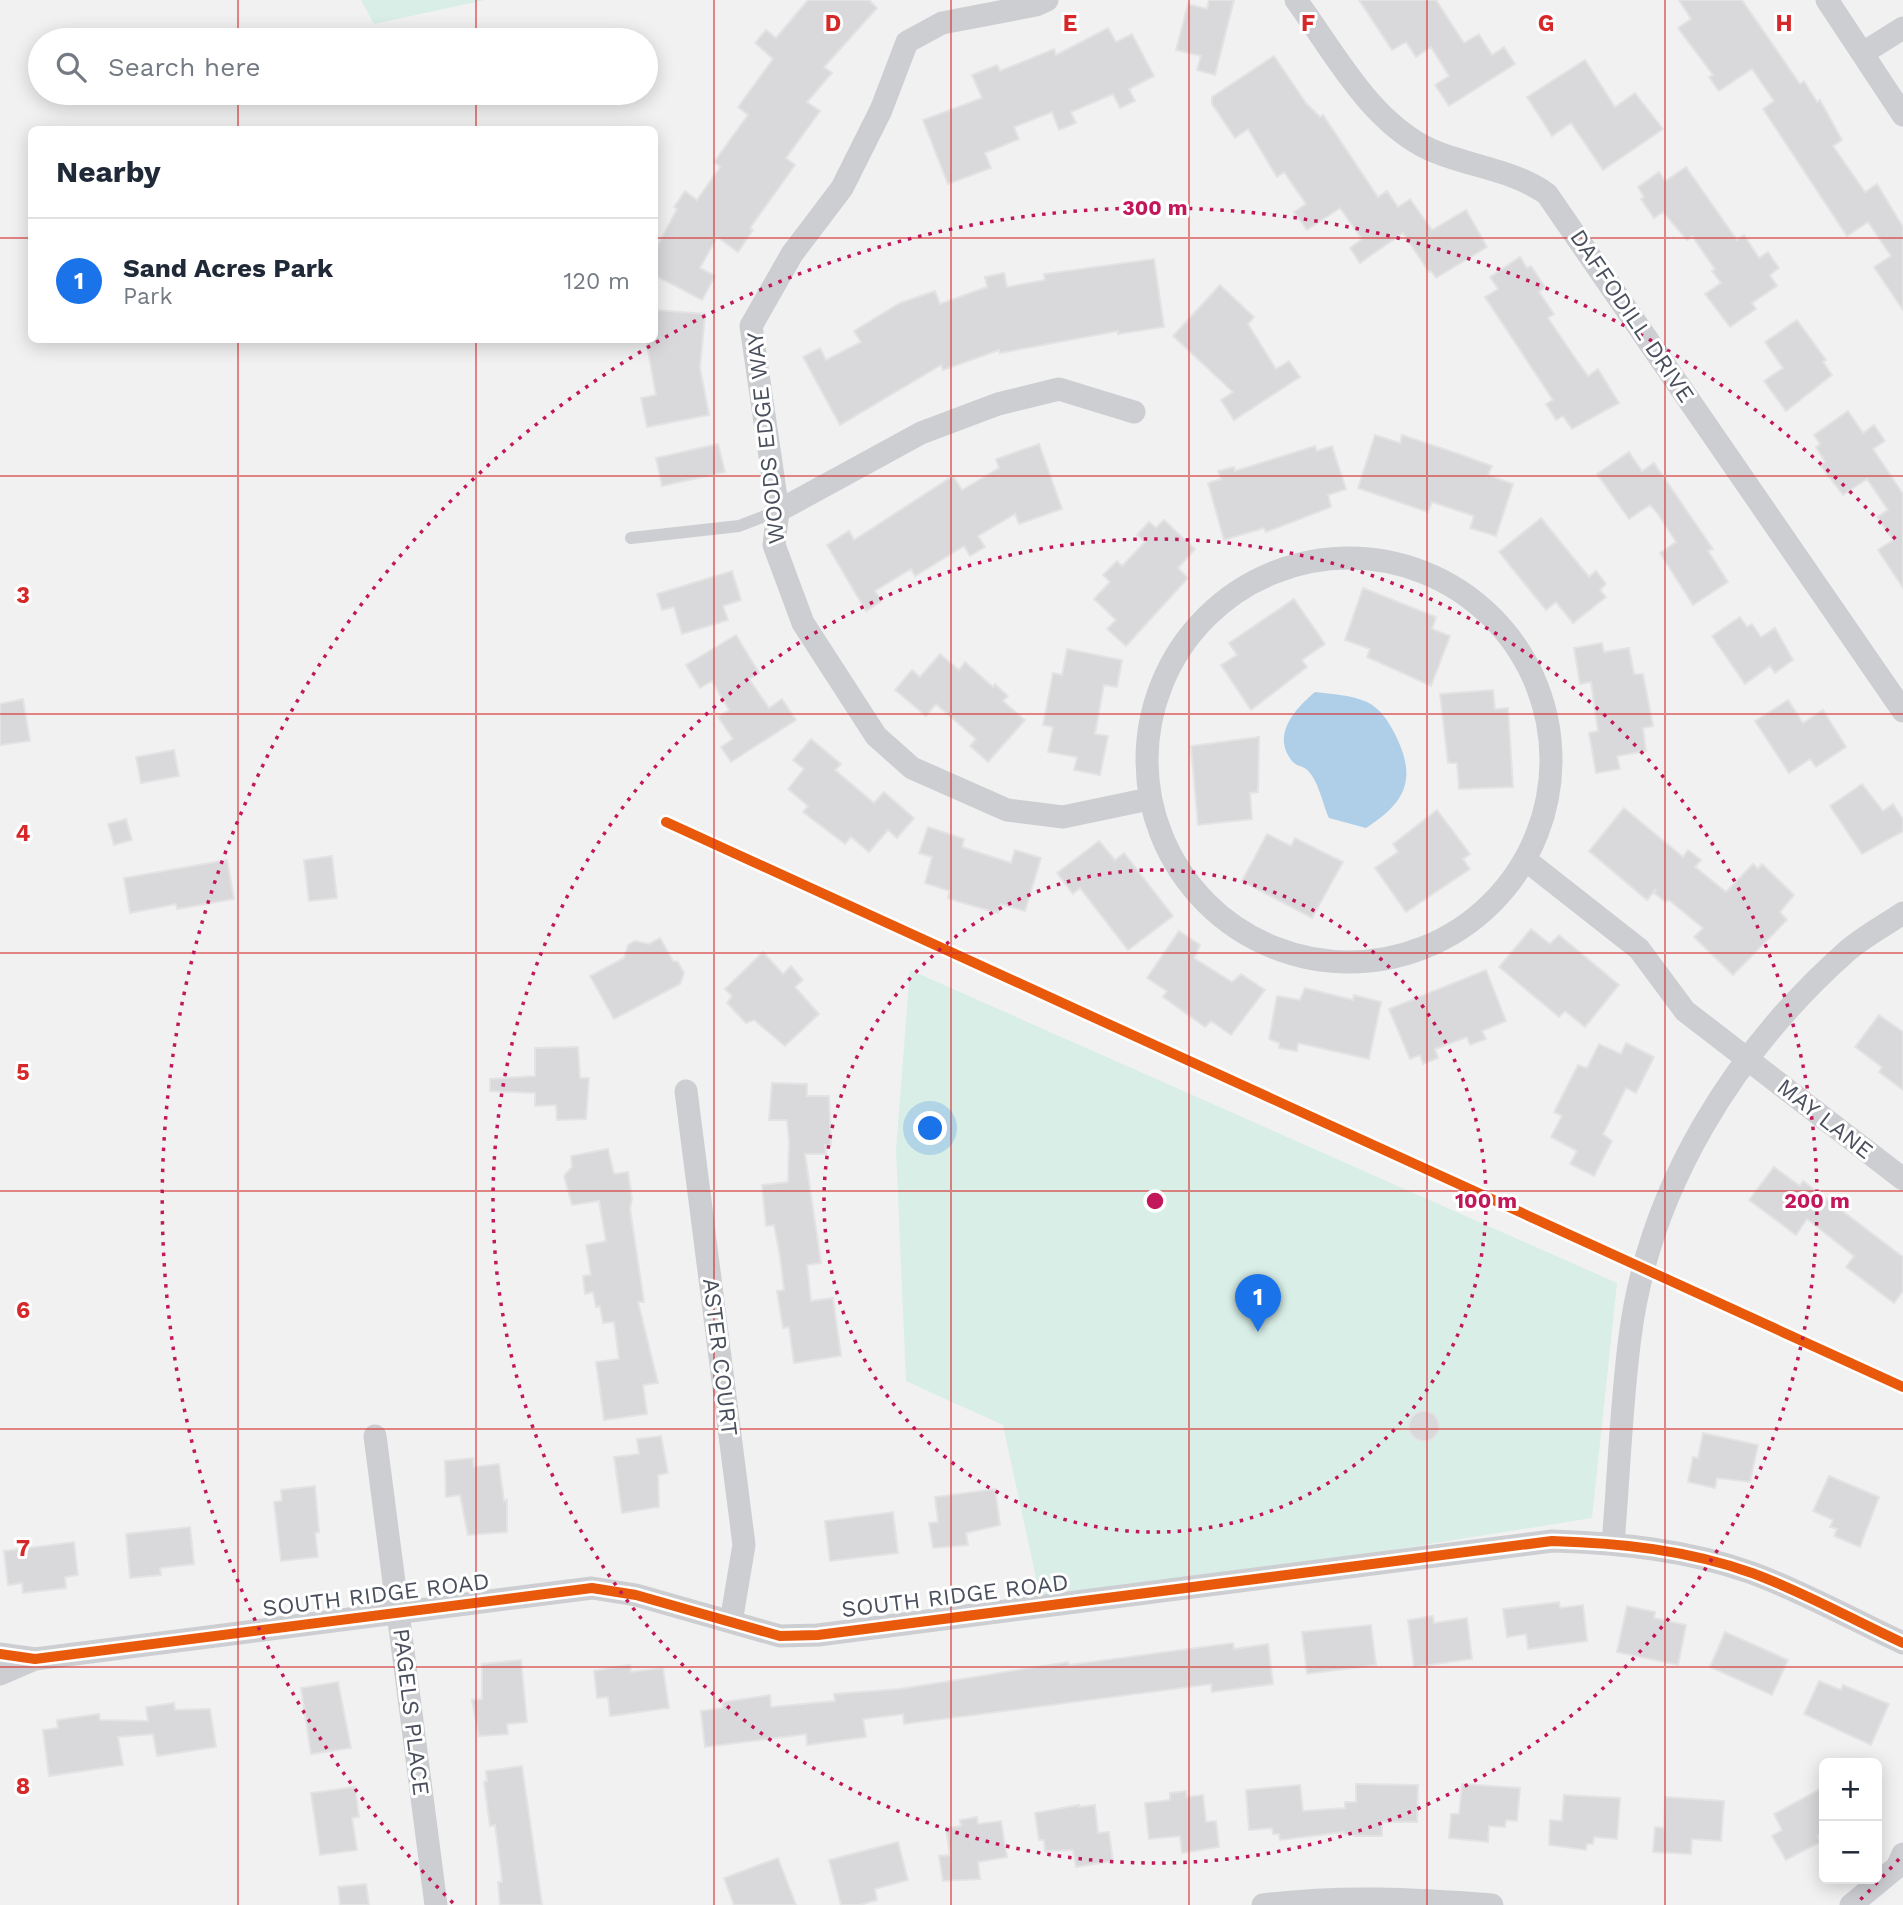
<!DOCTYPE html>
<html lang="en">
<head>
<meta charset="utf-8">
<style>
	:root { --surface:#fff; --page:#f2f2f3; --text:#1f2937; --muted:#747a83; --line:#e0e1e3; --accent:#1a73e8 }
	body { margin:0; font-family:"Work Sans",sans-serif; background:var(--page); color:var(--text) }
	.controls { position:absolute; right:21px; bottom:21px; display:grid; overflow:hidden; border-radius:10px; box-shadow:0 4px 18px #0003 }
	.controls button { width:63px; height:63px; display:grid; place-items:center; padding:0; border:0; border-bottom:2px solid var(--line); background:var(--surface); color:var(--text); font:35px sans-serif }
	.you { position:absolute; left:931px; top:1129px; width:24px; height:24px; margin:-18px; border:5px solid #fff; border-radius:50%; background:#1a73e8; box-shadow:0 0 0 10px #1a73e833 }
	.badge { display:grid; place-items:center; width:46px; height:46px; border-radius:50%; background:var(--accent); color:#fff; font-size:23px; font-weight:700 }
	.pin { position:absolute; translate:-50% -58px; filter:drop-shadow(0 2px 4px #0008) }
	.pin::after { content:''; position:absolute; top:37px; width:24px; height:21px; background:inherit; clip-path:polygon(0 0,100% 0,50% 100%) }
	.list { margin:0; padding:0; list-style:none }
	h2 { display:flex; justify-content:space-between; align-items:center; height:91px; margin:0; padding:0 28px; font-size:30px }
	h2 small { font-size:23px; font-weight:400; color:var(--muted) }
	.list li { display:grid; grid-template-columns:46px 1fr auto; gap:21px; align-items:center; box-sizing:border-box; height:126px; padding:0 28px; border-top:2px solid var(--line) }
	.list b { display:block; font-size:26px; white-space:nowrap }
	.list p { margin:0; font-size:23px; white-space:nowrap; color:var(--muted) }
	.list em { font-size:23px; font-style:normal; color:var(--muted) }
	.icon { flex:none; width:38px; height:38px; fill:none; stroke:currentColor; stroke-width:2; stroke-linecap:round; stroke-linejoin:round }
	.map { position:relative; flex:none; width:1903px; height:1905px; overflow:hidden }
	.search { position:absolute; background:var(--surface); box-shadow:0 4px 18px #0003; left:28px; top:28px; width:630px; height:77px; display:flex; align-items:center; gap:18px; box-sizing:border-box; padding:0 24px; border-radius:38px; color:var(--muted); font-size:26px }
	.panel { position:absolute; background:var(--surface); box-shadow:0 4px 18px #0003; left:28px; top:126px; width:630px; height:217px; border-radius:10px }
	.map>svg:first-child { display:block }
</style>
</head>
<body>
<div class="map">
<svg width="1903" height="1905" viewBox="0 0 1903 1905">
	<rect width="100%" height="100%" fill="#f1f1f1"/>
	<path fill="#d8eee6" d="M361 0H485L374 24Z
		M910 970 1617 1283 1592 1518 1042 1606 1003 1425 906 1381 896 1150Z"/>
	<path fill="#afcfe9" d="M1315 692C1333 694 1351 695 1367 702 1381 709 1388 721 1395 734 1417 778 1407 802 1366 828L1329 818C1323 805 1318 778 1306 769 1302 766 1296 766 1292 761 1271 735 1295 709 1315 692Z"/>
	<path fill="#d9d9db" stroke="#e3e3e4" stroke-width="2" d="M808 0H869L877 8 824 67 832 73 807 102 820 111 786 158 795 165 750 228 753 230 738 252 717 237 700 268 715 276 702 300 654 275V253L677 209 674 207 685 191 697 200 720 167 714 162 748 115 738 107 773 59 755 43 766 30 776 38Z
		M1209 0H1234L1215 75 1197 70 1201 56 1176 50 1188 4 1207 9Z
		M1359 0H1436L1464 43 1479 34 1492 55 1504 47 1515 64 1449 106 1435 85 1449 76 1431 47 1416 57 1406 42 1392 50Z
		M1679 0H1742L1800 84 1804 81 1817 102 1820 100 1842 140 1833 146 1865 192 1877 184 1903 227V310L1874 267 1891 256 1868 222 1847 236 1763 109 1774 101 1752 69 1719 91 1709 77 1713 75 1678 28 1691 19Z
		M1108 28 1116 42 1132 34 1154 76 1129 89 1135 101 1120 108 1113 94 1071 112 1076 123 1059 130 1052 112 1014 127 1019 139 985 153 991 168 948 184 923 120 982 98 972 75 997 65 1000 71 1054 49 1056 55Z
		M1274 56 1306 103 1320 117 1323 115 1378 197 1387 191 1398 207 1410 199 1432 230 1466 210 1487 247 1436 278 1431 271 1429 272 1403 233 1360 263 1350 248 1362 239 1340 208 1307 230 1294 212 1306 204 1284 172 1277 177 1248 129 1235 138 1212 104V97Z
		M1585 60 1615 107 1635 93 1663 129 1603 170 1571 123 1552 136 1527 97Z
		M1686 167 1737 240 1744 235 1759 258 1768 252 1779 268 1770 275 1777 286 1752 303 1756 309 1730 327 1705 294 1721 283 1712 271 1715 269 1692 236 1687 240 1663 212 1654 218 1641 199 1644 197 1638 187 1659 172 1665 181Z
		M1520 257 1527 268 1531 266 1545 287 1539 292 1554 314 1548 318 1571 352 1588 376 1598 369 1619 403 1572 429 1563 416 1556 420 1546 404 1553 400 1485 297 1498 289 1490 277Z
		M1154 259 1164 327 1118 334V331L1000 353 999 350 943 370 941 365 840 425 803 357 820 348 826 360 861 342 854 331 900 303 935 291 940 304 987 287 985 277 1004 273 1007 287 1045 280 1044 274Z
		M1220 285 1254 317 1248 324 1276 369 1289 361 1300 377 1234 420 1221 400 1233 392 1173 336Z
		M656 310 705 314 700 368 709 415 647 427 641 398 656 395 646 340H654Z
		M1797 320 1826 360 1823 362 1832 375 1786 411 1764 381 1783 368 1765 342Z
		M1848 411 1863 433 1874 425 1885 441 1873 449 1903 494V588L1878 550 1893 540 1877 517 1888 510 1867 479 1843 495 1820 465 1825 462 1816 447 1820 444 1814 435Z
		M1375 435 1400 443 1402 435 1456 453 1492 466 1488 475 1513 484 1496 536 1470 528 1474 516 1432 502 1428 512 1358 488Z
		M718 444 725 472 662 486 656 458Z
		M1039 444 1062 509 1019 524 1015 514 978 536 985 547 970 556 964 546 915 576 911 569 875 591 882 601 866 611 827 545 849 531 854 540 953 476 962 490 999 468 996 459Z
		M1315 446 1317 451 1332 446 1346 489 1328 495 1331 507 1266 532 1264 528 1224 540 1208 483 1221 479 1218 471 1234 467 1235 471Z
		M1629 452 1642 471 1654 463 1713 549 1708 551 1728 582 1693 605 1660 553 1676 542 1658 514 1650 505 1629 519 1597 474Z
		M1541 518 1589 577 1596 571 1606 584 1600 590 1606 597 1573 623 1556 602 1546 610 1499 552Z
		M1164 520 1195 549 1178 568 1188 578 1126 646 1107 629 1116 620 1094 599 1110 582 1103 575 1117 561 1122 566 1145 542 1137 535 1149 522 1156 528Z
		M732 571 741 600 723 606 728 620 682 634 674 607 662 610 657 594Z
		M1363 588 1436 617 1432 629 1450 636 1431 686 1367 657 1370 649 1345 640Z
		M1294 599 1325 644 1302 660 1307 667 1251 710 1221 665 1237 655 1229 643Z
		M1740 617 1747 627 1752 624 1761 637 1775 628 1793 660 1775 673 1770 666 1745 684 1712 636Z
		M736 635 759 673 749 679 769 708 782 699 796 720 731 762 721 747 733 739 718 717 729 710 712 681 700 688 686 665Z
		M1602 643 1604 652 1629 648 1634 674H1643L1653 726 1643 728 1646 751 1617 756 1620 769 1596 773 1589 733 1598 731 1591 682 1580 684 1574 648Z
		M1067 649 1122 660 1117 687 1104 685 1095 734 1108 736 1100 775 1074 770 1077 757 1048 752 1053 727 1043 725 1053 673 1062 675Z
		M940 654 959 670 965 662 993 687 995 684 1008 696 1003 701 1025 720 988 762 970 746 976 739 936 704 926 716 895 690 912 670 920 677Z
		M1493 690 1495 709 1508 708 1513 787 1459 789 1457 763H1448L1440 694Z
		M23 699 30 741 0 745V704Z
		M1788 700 1803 723 1823 710 1846 747 1816 767 1810 759 1789 773 1755 721Z
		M1259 737 1258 792 1250 793 1252 819 1198 825 1191 746Z
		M811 739 841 764 835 770 874 803 884 792 914 818 897 838 888 830 869 852 851 837 845 844 803 812 808 806 788 789 804 769 793 760Z
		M174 750 179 776 141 783 136 757Z
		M1862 784 1883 811 1893 804 1903 819V831L1862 854 1830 806Z
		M1624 808 1683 857 1688 850 1701 860 1695 867 1726 892 1753 864 1758 869 1762 864 1794 895 1780 912 1787 920 1733 975 1694 937 1703 928 1669 900 1666 902 1654 893 1656 889 1647 900 1589 851Z
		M1437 810 1470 854 1463 859 1470 869 1406 912 1375 868 1398 852 1393 844Z
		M126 819 132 840 114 845 108 824Z
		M928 827 964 839 962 847 1011 863 1015 850 1041 858 1025 911 1001 904 998 913 963 903 948 898 950 891 925 883 932 857 919 853Z
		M1267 834 1291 846 1295 838 1343 862 1312 918 1242 881Z
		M1099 841 1115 860 1124 853 1173 916 1128 950 1080 888 1073 894 1057 873Z
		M332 856 337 898 309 901 304 860Z
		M227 860 234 899 177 909 176 904 130 913 124 878Z
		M1531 929 1550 944 1559 935 1619 985 1585 1027 1565 1011 1559 1017 1499 967Z
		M1179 931 1200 945 1194 958 1232 982 1241 974 1265 990 1231 1035 1211 1021 1205 1027 1163 997 1167 991 1147 978Z
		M660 938 673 961 678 962 684 973 680 984 614 1019 590 976 624 958 628 945 635 941 649 944Z
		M763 952 783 974 791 966 803 980 795 987 819 1014 785 1046 754 1020 746 1023 727 1003 732 996 725 989Z
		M1486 970 1506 1021 1482 1031 1486 1039 1470 1045 1467 1037 1435 1049 1438 1058 1423 1064 1420 1055 1410 1059 1389 1009Z
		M1305 988 1353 1000 1354 995 1381 1002 1369 1059 1298 1043 1297 1051 1279 1048V1043L1269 1039 1277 996 1300 1000Z
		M1879 1015 1903 1032V1090L1879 1072 1882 1067 1855 1047Z
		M1626 1043 1654 1057 1636 1093 1626 1088 1603 1134 1612 1141 1594 1176 1570 1164 1577 1151 1551 1137 1562 1116 1554 1112 1578 1065 1587 1068 1599 1044 1621 1054Z
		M578 1047 580 1078H589L586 1119 557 1120 556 1105 535 1106V1093L490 1091V1079L535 1076V1048Z
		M772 1083 807 1084V1096H829L831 1145H825L826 1154H805L821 1263 807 1265 811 1301 833 1298 841 1356 794 1363 789 1327 783 1328 777 1291 784 1290 780 1256 774 1225 766 1226 762 1185 788 1182 789 1141 787 1120H769Z
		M608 1149 614 1174 628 1172 632 1198 630 1209 644 1302H638L658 1383 643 1385 647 1414 604 1420 596 1362 619 1359 614 1322 603 1323 600 1306 596 1307 593 1292 585 1294 583 1276 591 1275 586 1245 606 1241 599 1201 572 1205 564 1176 572 1167 571 1156Z
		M1774 1167 1800 1186 1803 1181 1903 1257V1291L1894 1303 1846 1267 1854 1256 1807 1219 1796 1235 1749 1200Z
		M1409 1426a15 15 0 1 1 30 0a15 15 0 1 1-30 0Z
		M1703 1433 1758 1445 1750 1482 1717 1478 1715 1488 1688 1482 1693 1457 1698 1458Z
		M661 1436 668 1473 658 1475 659 1507 622 1513 614 1457 639 1454 637 1439Z
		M473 1458 474 1467 499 1464 504 1501 507 1500V1532L468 1535 460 1495 446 1497 445 1461Z
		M1829 1476 1879 1497 1860 1547 1834 1536 1837 1529 1830 1527 1833 1520 1813 1511Z
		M315 1486 319 1532 315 1533 318 1557 281 1561 274 1502 282 1501 281 1490Z
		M995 1489 1000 1525 966 1533 968 1545 933 1548 929 1523 938 1522 935 1497Z
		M893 1512 898 1553 830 1561 825 1521Z
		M190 1527 194 1564 160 1568 161 1575 130 1578 126 1534Z
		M74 1542 78 1575 65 1577 66 1588 23 1593 22 1583 8 1585 4 1551Z
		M1559 1602 1560 1608 1583 1605 1587 1641 1528 1649 1526 1634 1507 1637 1503 1609Z
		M1627 1606 1655 1612 1654 1618 1686 1625 1678 1665 1617 1652Z
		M1433 1616 1434 1623 1467 1618 1472 1659 1414 1667 1408 1620Z
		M1371 1625 1376 1665 1307 1674 1302 1632Z
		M1725 1632 1788 1660 1772 1695 1710 1667Z
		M1233 1643 1234 1649 1268 1644 1273 1684 1212 1692 1211 1684 904 1724 903 1714 863 1719 866 1737 807 1745 806 1734 705 1747 701 1711 723 1708V1702L770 1695 771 1707 835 1701 834 1694 900 1689 1068 1662 1069 1665Z
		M521 1660 527 1722 507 1724 508 1734 479 1736 472 1700 482 1699V1664Z
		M630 1665 631 1672 663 1668 669 1708 610 1716 608 1697 597 1698 594 1671Z
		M1819 1681 1841 1690 1843 1685 1889 1704 1871 1745 1804 1714Z
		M338 1682 351 1748 311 1754 301 1688Z
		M174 1703 175 1710 210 1709 216 1747 157 1756 153 1734 118 1737 123 1765 49 1776 43 1730 58 1728 57 1720 99 1714 100 1720 148 1721 146 1707Z
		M522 1766 542 1905H500L498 1882H502L501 1871 495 1825 490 1826 484 1782 487 1781 486 1771Z
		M1356 1784 1418 1785 1417 1822H1382V1836H1356L1344 1834V1832L1280 1840 1279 1834H1273L1272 1828 1249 1830 1246 1790 1300 1785 1303 1811 1345 1808V1802H1356Z
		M1462 1784 1520 1788 1517 1821 1506 1820 1505 1827 1489 1826 1488 1842 1449 1838 1451 1814H1459Z
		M355 1787 359 1817 352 1818 357 1850 320 1855 311 1793Z
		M1824 1787V1832L1817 1836 1820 1842 1786 1860 1772 1836 1782 1830 1774 1814Z
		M1186 1791 1187 1797 1203 1795 1206 1822 1216 1821 1219 1847 1182 1853 1180 1836 1149 1839 1145 1803 1170 1800V1793Z
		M1564 1795 1620 1798 1617 1839 1594 1837 1593 1844H1587L1586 1850 1549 1845 1550 1820 1562 1821Z
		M1665 1797 1724 1801 1721 1841 1692 1839 1691 1854 1653 1852 1655 1827 1664 1828Z
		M1079 1805V1807L1095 1805 1098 1833 1109 1832 1113 1861 1076 1867 1073 1850 1045 1851 1044 1840H1039L1035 1813Z
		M977 1817 978 1824 1001 1821 1007 1857 978 1862 980 1879 943 1881 939 1856 950 1855 946 1828 961 1826 960 1820Z
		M898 1842 908 1880 875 1889 877 1900 860 1905H841L829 1860Z
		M778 1858 796 1905H734L724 1878Z
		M366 1884 369 1905H340L338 1887Z"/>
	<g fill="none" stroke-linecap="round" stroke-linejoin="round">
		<path stroke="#cdced1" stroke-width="12" d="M631 538 739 526 778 511"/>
		<path stroke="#cdced1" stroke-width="23" d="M1047 0 1036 5 942 23 907 42 881 110 842 188 792 254 751 326 778 511 774 545 803 623 876 736 912 768 1007 810 1063 817 1149 799
			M1296 0C1334 52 1370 122 1431 150 1470 167 1512 169 1547 194L1903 711
			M1827 0 1903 115
			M1863 53 1903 28
			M778 511 921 433 998 404 1059 389 1134 412
			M1147 760a202 202 0 1 1 404 0a202 202 0 1 1-404 0Z
			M1527 861 1639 949 1685 1011 1903 1179
			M686 1091 744 1545 731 1622
			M375 1436 436 1905
			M1613 1543C1619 1474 1621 1405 1630 1337 1649 1187 1735 1051 1846 952 1863 937 1884 926 1903 913
			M0 1654 35 1659 592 1588 636 1595 780 1636 818 1635 1552 1541C1620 1543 1688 1550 1752 1573 1804 1592 1853 1620 1903 1643
			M0 1674 35 1659
			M1263 1905C1340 1895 1415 1899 1492 1905
			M1851 1905 1897 1867 1903 1854"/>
		<g stroke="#fff" stroke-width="15">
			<path id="cycleway" d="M666 822 1903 1387
				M0 1654 35 1659 592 1588 636 1595 780 1636 818 1635 1552 1541C1620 1543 1688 1550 1752 1573 1804 1592 1853 1620 1903 1643"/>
		</g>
		<use href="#cycleway" stroke="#e8590c" stroke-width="10"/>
	</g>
	<path fill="none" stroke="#d62828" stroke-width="2" stroke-opacity="0.55" d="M238 0V40M476 0V40M714 0V1905M951 0V1905M1189 0V1905M1427 0V1905M1665 0V1905M238 93V130M476 93V130M0 238H32M654 238H1903M238 340V1905M476 340V1905M0 476H1903M0 714H1903M0 953H1903M0 1191H1903M0 1429H1903M0 1667H1903"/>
	<g fill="none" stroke="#c2185b" stroke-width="3.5" stroke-dasharray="3.5 7">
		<circle cx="1155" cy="1201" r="331"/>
		<circle cx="1155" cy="1201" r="662"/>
		<path d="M1899 1859A993 993 0 0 1 1857 1903M453 1903A993 993 0 1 1 1899 543"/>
	</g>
	<g text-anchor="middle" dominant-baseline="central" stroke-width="6" stroke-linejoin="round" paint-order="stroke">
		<g font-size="23" fill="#494f5c" stroke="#fff">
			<text transform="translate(1632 316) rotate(56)">DAFFODILL DRIVE</text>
			<text transform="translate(766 438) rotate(-96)">WOODS EDGE WAY</text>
			<text transform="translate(1825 1119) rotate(38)">MAY LANE</text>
			<text transform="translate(720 1357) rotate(83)">ASTER COURT</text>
			<text transform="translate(376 1595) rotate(-7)">SOUTH RIDGE ROAD</text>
			<text transform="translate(955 1596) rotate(-7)">SOUTH RIDGE ROAD</text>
			<text transform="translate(411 1712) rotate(83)">PAGELS PLACE</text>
		</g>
	</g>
	<g font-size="23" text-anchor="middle" font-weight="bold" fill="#d62828" stroke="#fff" stroke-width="6" stroke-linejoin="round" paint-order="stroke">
		<text x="833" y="31">D</text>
		<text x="1070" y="31">E</text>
		<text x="1308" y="31">F</text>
		<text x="1546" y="31">G</text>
		<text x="1784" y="31">H</text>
		<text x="23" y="603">3</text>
		<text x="23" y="841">4</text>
		<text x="23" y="1080">5</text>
		<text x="23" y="1318">6</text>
		<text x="23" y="1556">7</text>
		<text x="23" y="1794">8</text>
	</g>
	<circle cx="1155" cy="1201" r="10" fill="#c2185b" stroke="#fff" stroke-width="3.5"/>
	<g font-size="21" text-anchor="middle" font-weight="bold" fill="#c2185b" stroke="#fff" stroke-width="6" stroke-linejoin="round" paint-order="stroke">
		<text x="1155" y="215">300 m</text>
		<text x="1486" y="1208">100 m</text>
		<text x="1817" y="1208">200 m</text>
	</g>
</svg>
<div class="controls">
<button>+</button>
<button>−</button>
</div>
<div class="you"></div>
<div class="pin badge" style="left:1258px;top:1332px">1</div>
<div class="search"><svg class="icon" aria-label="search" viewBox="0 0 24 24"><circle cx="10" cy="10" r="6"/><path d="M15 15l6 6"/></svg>Search here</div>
<section class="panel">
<h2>Nearby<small></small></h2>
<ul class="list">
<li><span class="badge">1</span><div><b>Sand Acres Park</b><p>Park</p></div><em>120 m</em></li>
</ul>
</section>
</div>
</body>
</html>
